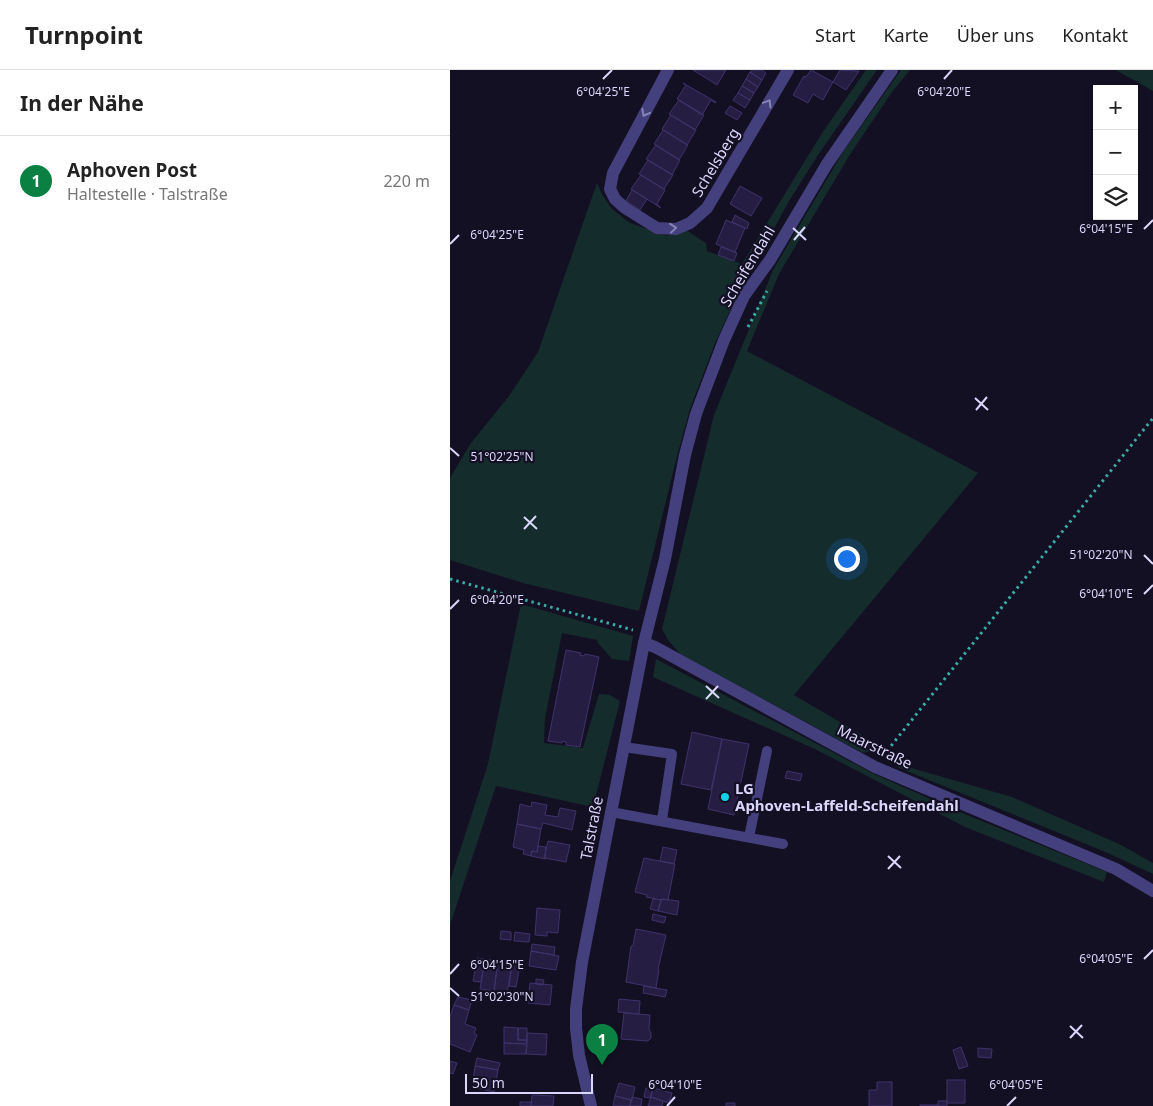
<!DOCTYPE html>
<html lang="de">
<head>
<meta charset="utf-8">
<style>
	:root { --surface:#fff; --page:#f6f6f6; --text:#222; --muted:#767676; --line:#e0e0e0; --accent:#0b8043 }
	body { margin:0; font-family:"Noto Sans",sans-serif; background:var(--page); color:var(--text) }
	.controls { position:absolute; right:15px; top:15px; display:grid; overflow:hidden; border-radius:0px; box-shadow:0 2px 8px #0003 }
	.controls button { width:45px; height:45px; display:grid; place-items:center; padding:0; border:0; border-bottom:1px solid var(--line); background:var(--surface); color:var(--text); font:25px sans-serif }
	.scale { position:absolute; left:15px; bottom:12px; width:128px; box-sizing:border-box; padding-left:5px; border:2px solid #dbd6fb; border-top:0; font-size:14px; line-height:18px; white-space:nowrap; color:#dbd6fb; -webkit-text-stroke:4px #141023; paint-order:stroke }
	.you { position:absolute; left:396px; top:488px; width:18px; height:18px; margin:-12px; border:4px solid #fff; border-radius:50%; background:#1a73e8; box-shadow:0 0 0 8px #1a73e833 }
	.badge { display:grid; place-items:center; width:32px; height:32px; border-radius:50%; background:var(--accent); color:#fff; font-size:16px; font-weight:700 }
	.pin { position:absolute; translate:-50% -41px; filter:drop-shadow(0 1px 2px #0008) }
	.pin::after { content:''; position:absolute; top:26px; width:18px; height:15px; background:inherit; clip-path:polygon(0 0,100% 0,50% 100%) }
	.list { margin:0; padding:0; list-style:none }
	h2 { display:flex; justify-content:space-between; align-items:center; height:65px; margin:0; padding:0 20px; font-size:21px }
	h2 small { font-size:16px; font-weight:400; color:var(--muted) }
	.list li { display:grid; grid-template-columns:32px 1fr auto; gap:15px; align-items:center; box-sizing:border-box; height:90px; padding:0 20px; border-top:1px solid var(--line) }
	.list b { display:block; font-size:19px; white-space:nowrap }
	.list p { margin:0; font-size:16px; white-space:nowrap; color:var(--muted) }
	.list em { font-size:16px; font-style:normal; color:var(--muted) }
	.icon { flex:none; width:28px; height:28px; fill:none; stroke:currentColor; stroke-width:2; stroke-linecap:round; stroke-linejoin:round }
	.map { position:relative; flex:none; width:703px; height:1036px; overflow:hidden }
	header { display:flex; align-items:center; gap:30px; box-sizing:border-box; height:70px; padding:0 25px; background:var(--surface); border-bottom:1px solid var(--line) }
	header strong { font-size:24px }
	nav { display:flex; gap:28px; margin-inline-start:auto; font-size:18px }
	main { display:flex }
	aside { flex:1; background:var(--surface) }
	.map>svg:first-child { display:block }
</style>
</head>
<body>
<header>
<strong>Turnpoint</strong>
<nav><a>Start</a><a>Karte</a><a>Über uns</a><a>Kontakt</a></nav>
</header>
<main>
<aside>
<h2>In der Nähe<small></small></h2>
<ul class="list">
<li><span class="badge">1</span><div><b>Aphoven Post</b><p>Haltestelle · Talstraße</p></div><em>220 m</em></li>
</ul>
</aside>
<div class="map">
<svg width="703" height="1036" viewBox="0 0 703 1036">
	<rect width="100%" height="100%" fill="#141023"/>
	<path fill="#142c2c" d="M416 0H427L368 85 339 131 285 230 265 273 240 339 226 390 189 541 73 513 0 490V408L21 373 59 326 88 282 147 113 153 126 162 139 180 153 217 166 236 160 256 173 257 181 292 194 372 63Z
		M451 0H460L442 22 399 86 329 204 297 281 528 403 344 625 434 678 413 683 230 584 218 570 212 559 264 345 323 200 393 82Z
		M666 0H703V21Z
		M71 534 183 566 179 591 162 589 148 573 147 570 112 563 95 648 94 673 133 678 149 624 160 625 170 631 143 737 46 716 0 855V811L38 694Z
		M206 589 424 704 512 743 657 802 654 812 515 757 367 680 203 607Z
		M444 693 562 727 669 774 703 793V804L658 783 447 697Z"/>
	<path fill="#261e42" stroke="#3f326c" d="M243 0H276L267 15Z
		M302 0H312L316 3 312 10 300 2Z
		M361 0 383 12 373 30 363 24 358 33 343 25 354 6 356 7Z
		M390 0 409 1 396 20 383 12Z
		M300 2 312 10 308 17 296 9Z
		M296 9 308 17 304 23 292 16Z
		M233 13 266 32 265 33 261 30 252 45 227 29 236 15Z
		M292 16 304 23 300 30 288 23Z
		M288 23 300 30 295 38 283 30Z
		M229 30 254 45 245 60 219 44Z
		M280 36 292 43 287 50 275 43Z
		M221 45 246 60 237 75 212 59Z
		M213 60 238 75 229 90 204 74Z
		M206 75 230 90 222 105 196 89Z
		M198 90 223 105 214 119 189 104Z
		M191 105 215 120 207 134 211 138 181 119Z
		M290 116 312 128 301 146 280 134Z
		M182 120 197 129 190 140 176 131Z
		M285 145 299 153 297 159 282 152Z
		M276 150 295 158 285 182 266 174Z
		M271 177 287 183 284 191 268 185Z
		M116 580 131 583 130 585 134 586 135 584 149 587 130 677 116 675V672L112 671V673L98 671Z
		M242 662 272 669 261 720 231 714Z
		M272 669 299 674 284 745 258 739Z
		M337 701 352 704 350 711 335 708Z
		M82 732 97 735 95 745 108 747 110 738 126 741 122 760 93 753 91 759 67 754 70 734 81 737Z
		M67 754 91 759 87 782 82 781 81 786 73 784 74 780 63 777Z
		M98 771 120 775 116 792 94 788Z
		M88 776 96 777 95 789 81 786 82 781 87 782Z
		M213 777 227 780 224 794 210 791Z
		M194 788 225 794 218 830 212 829 211 830 196 827 197 825 185 822Z
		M203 829 211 830 208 841 200 839Z
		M212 829 229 831 227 845 208 841Z
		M87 838 110 840 108 863 97 862V866L85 865Z
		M203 844 216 847 214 853 202 850Z
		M186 859 216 865 208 899 209 900 206 918 176 912 181 876H183Z
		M51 861 61 862V870L50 869Z
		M65 862 80 864 79 872 64 871Z
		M82 874 105 877 104 885 81 881Z
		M81 881 109 886 106 900 79 896Z
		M27 888 35 889 31 912 23 911Z
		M35 889 48 891 44 921 30 919Z
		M48 891 62 894 57 924 44 921Z
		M62 894 70 895 66 917 59 916Z
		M86 909 94 910 93 915 86 914Z
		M80 913 102 915 100 935 78 933Z
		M194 916 217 920 215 927 193 923Z
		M8 927 22 930 19 940 4 935Z
		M169 929 190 931 189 944 168 942Z
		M4 935 19 940 15 954 26 958 24 963 27 965 20 982 0 974V947Z
		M174 943 200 945 199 959 201 963V968L198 971 171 969Z
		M54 957 68 958V970H77V974L54 973Z
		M68 958H77V970H68Z
		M77 963 97 964 96 985 76 984Z
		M54 973 77 974 76 984H54Z
		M511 977 518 996 509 999 503 980Z
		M528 978 542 979 541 988 528 987Z
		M27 988 50 993 48 1000 25 996Z
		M0 991 7 993 3 1004 0 1003Z
		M25 996 48 1000 44 1022 22 1017Z
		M497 1010H515V1033H497Z
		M427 1012H442V1036H419V1020H427Z
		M169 1013 185 1017 182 1030 165 1026Z
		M196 1018H203L200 1028 194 1027Z
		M203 1018 222 1023 219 1033 201 1027Z
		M82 1025 104 1026 103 1036H81Z
		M165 1026 181 1030 180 1036H163Z
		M182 1027 192 1029 191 1036H180Z
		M201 1027 213 1031 212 1036H198Z
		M488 1031H497V1036H488Z
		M70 1032H81V1036H70Z
		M276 1033H285V1036H276Z
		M470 1035H488V1036H470Z"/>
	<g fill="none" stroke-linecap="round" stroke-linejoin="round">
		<path stroke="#3aaba6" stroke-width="3" stroke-dasharray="2.5 4" stroke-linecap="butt" d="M298 257 317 221
			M0 509 183 560
			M433 686 703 348"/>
		<path stroke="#43407d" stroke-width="10" d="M174 677 222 684 212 750
			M161 742 333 774
			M299 767 317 681"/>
		<path stroke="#43407d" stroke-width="12" d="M218 0 163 103 160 119 165 129 175 138 207 158 226 159 240 153 257 138 338 0
			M141 1036 129 985 126 958V939L132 892 194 573"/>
		<path stroke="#43407d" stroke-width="12" d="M442 0 377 94 320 190 294 226 274 270 246 344 235 385 215 489 194 573 205 577 425 697 666 799 703 821"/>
	</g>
	<defs><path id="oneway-chevron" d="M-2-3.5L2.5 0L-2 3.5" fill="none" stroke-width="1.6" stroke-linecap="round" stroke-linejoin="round" transform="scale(1.25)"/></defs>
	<g stroke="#8784b6">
		<use href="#oneway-chevron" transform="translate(318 33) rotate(-59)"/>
		<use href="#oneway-chevron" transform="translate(195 43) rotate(118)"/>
		<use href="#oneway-chevron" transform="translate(223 158) rotate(-6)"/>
	</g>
	<path fill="none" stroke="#dbd6fb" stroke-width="2" d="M153 9 162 0M494 9 502 0M343 158 356 170M694 159 703 150M344 170 355 157M0 174 9 165M525 328 538 340M526 340 537 327M0 378 9 386M74 447 87 459M74 459 86 446M694 485 703 494M694 524 703 515M0 539 9 530M256 616 269 628M256 629 268 616M438 786 451 798M438 799 450 786M694 889 703 880M0 904 9 894M0 918 9 926M620 956 633 968M620 968 632 955M217 1036 225 1027M557 1036 566 1027"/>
	<circle fill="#15cfe8" stroke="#141023" stroke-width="2" cx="275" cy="727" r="5"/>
	<g text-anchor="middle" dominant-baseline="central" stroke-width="4.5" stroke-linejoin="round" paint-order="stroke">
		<g font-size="15" fill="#dbd6fb" stroke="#141023">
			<text transform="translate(265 92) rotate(-59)">Schelsberg</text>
			<text transform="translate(297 196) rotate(-59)">Scheifendahl</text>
			<text transform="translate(425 676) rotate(26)">Maarstraße</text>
			<text transform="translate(141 758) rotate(-79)">Talstraße</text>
		</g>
		<g font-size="15" font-weight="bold" fill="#dbd6fb" stroke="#141023" text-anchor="start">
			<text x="285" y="718">LG<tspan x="285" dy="17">Aphoven-Laffeld-Scheifendahl</tspan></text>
		</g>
	</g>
	<g font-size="12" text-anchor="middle" fill="#dbd6fb" stroke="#141023" stroke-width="4.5" stroke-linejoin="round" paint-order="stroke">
		<text x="494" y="26">6°04'20"E</text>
		<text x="153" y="26">6°04'25"E</text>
		<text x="656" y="163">6°04'15"E</text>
		<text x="47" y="169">6°04'25"E</text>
		<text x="52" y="391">51°02'25"N</text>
		<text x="651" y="489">51°02'20"N</text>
		<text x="656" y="528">6°04'10"E</text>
		<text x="47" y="534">6°04'20"E</text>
		<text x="656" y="893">6°04'05"E</text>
		<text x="47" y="899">6°04'15"E</text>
		<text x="52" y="931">51°02'30"N</text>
		<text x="225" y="1019">6°04'10"E</text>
		<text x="566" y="1019">6°04'05"E</text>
	</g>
</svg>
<div class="controls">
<button>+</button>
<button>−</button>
<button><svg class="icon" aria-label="layers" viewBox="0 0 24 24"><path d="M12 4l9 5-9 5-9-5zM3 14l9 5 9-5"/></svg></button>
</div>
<div class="scale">50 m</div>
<div class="you"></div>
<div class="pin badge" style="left:152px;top:995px">1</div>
</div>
</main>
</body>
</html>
